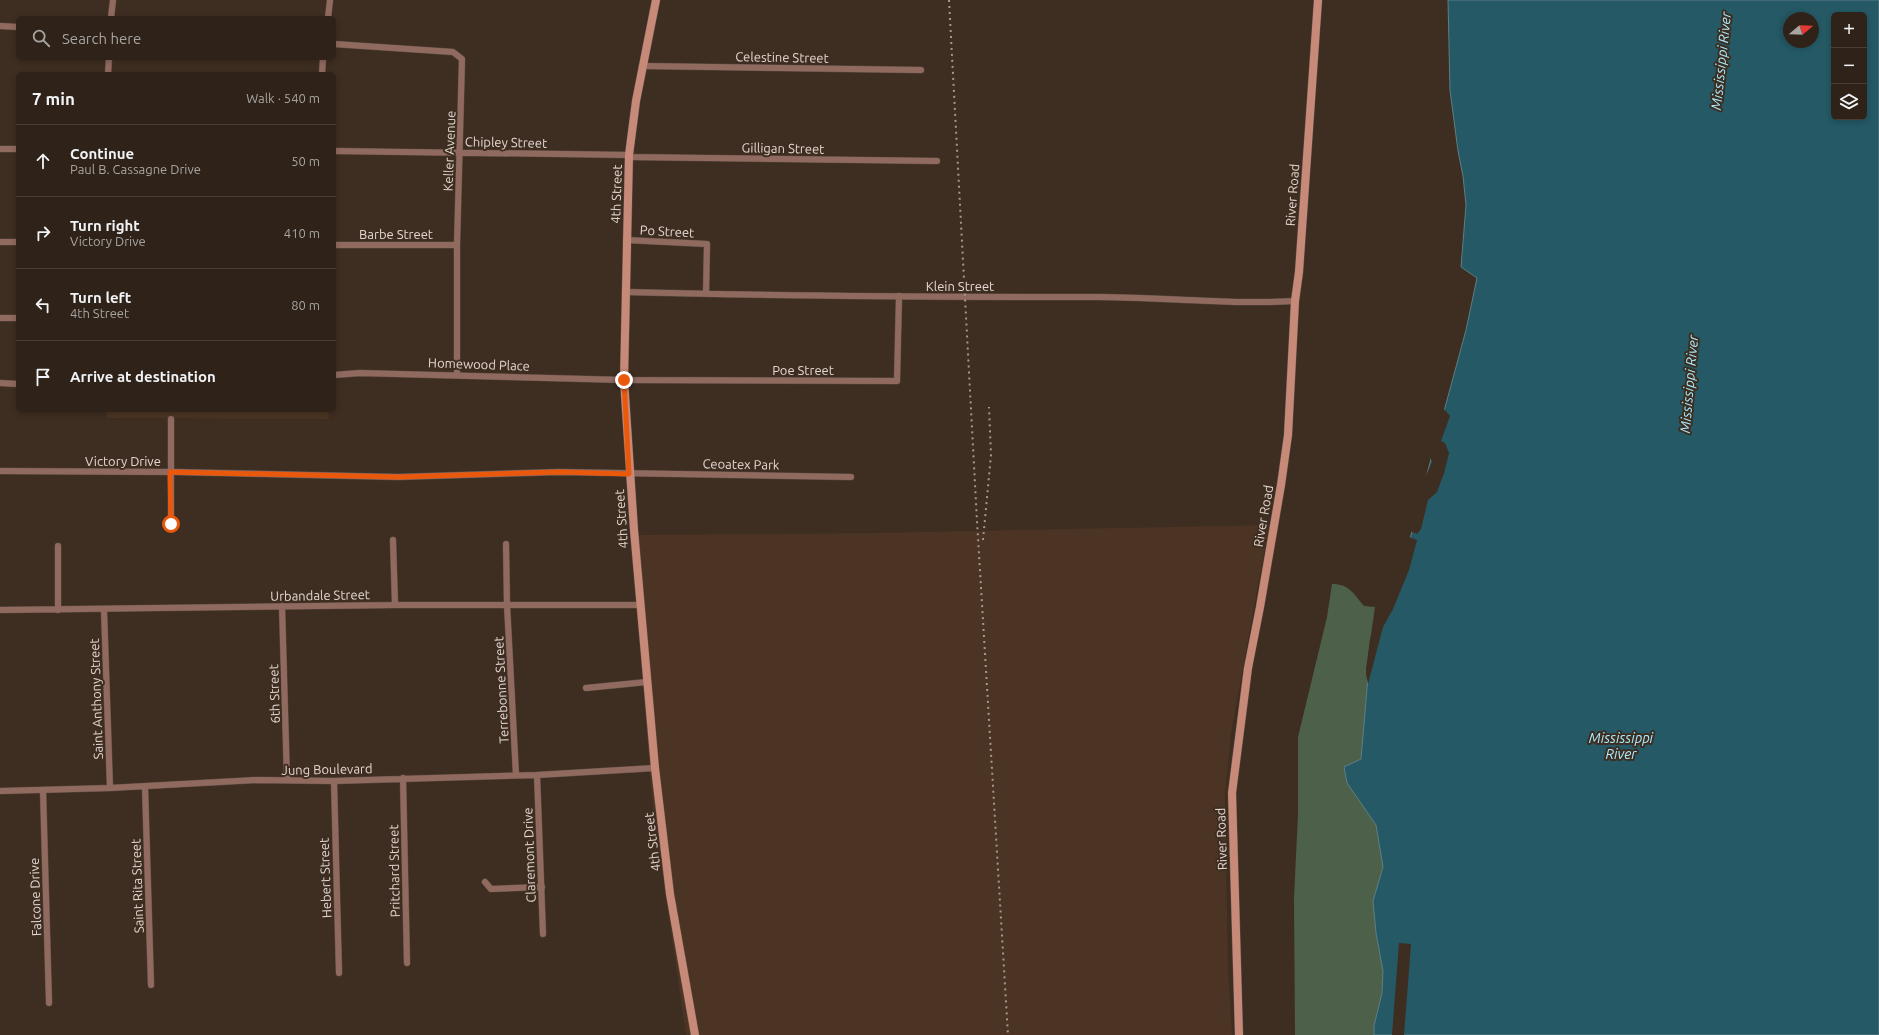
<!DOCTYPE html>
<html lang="en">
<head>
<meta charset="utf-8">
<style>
	:root { --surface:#2e2219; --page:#3a2f26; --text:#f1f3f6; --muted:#a7a4a2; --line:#493f38 }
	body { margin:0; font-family:Ubuntu,sans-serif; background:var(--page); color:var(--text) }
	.controls { position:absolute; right:12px; top:12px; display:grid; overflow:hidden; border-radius:6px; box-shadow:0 2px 6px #0003 }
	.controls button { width:36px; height:36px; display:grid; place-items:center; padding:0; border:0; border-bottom:1px solid var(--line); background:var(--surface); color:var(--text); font:20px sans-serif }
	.compass { position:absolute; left:1783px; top:12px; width:36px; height:36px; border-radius:50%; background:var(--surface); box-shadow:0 2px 6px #0003; rotate:71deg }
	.stop { position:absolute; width:12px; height:12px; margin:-9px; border:3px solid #ea580c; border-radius:50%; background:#fff }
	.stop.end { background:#ea580c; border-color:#fff; box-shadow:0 1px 4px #0008 }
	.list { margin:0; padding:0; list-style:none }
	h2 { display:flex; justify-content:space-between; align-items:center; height:52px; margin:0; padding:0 16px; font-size:17px }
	h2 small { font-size:13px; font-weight:400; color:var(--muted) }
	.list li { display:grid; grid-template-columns:26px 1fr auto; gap:12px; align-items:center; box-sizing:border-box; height:72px; padding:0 16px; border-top:1px solid var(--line) }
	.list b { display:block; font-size:15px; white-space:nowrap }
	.list p { margin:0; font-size:13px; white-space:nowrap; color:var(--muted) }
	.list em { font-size:13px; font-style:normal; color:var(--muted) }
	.icon { flex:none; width:22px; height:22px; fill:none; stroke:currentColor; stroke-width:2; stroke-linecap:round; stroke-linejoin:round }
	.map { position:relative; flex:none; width:1879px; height:1035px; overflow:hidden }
	.search { position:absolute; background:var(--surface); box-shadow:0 2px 6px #0003; left:16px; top:16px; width:320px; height:44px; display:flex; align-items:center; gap:10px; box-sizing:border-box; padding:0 14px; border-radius:6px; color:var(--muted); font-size:15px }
	.panel { position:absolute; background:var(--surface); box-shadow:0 2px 6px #0003; left:16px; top:72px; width:320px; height:340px; border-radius:6px }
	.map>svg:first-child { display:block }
</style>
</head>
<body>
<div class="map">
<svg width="1879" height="1035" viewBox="0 0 1879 1035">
	<rect width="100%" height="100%" fill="#3e2d21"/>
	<path fill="#4b3423" d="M107 410H328L329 419 107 418Z
		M1269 525 1231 734 1225 796 1228 967 1232 1035H686L653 810 631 535 873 533Z"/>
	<path fill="#4d614a" d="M1332 584C1349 584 1353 593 1364 606L1375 607 1366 669 1393 815 1382 1035H1295L1294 898 1298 814V737L1327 617Z"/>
	<path fill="#245965" stroke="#5d7e85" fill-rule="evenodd" d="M1448 0H1879V1035H1374V1026L1382 993 1383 971 1376 933 1373 901 1383 867 1376 825 1347 783 1344 767 1361 759 1371 642 1401 580 1414 522 1466 330 1477 278 1461 267 1466 205 1463 176 1458 151 1450 90ZM1834 15H1864V117H1834ZM1789 18H1813V42H1789Z"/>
	<path fill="#3e2d21" d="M1443 408 1450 416 1441 441 1445 443 1449 453 1444 473 1437 492 1428 500 1421 529 1417 534 1410 531 1424 480 1432 462 1430 456Z
		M1409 537 1417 540 1409 570 1393 609 1383 627 1368 684 1366 674 1370 639 1384 604 1399 580Z
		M1399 943 1411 944 1404 1035H1392Z"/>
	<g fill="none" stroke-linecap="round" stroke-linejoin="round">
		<g stroke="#5c4b40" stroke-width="7">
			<path id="minor" d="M111 18 113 0
				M328 18 330 0
				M0 26 18 27
				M334 44 453 52 462 59 457 245V374
				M642 66 921 70
				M108 74 109 58
				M322 74 323 58
				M0 149H18
				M334 151 629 155
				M629 157 937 161
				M626 240 707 244 706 294
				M0 242H18
				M334 245H457
				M625 292C782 296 940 297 1097 297 1163 297 1229 305 1295 301
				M0 318H18
				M334 375 360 373 624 380 897 381 899 296
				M0 383 18 384
				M171 419V524
				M0 471 175 472 398 477 560 472 851 477
				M393 540 395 605
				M506 544 507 605 516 775
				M58 546V610
				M282 606 287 780
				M0 610 395 605H640
				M104 610 110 788
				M586 688 647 682
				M537 775 543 934
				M403 778 407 963
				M334 781 339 973
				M145 787 151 985
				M43 790 49 1003
				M0 791 110 788 257 780 334 781 537 775 655 768
				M485 882 491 889 542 887"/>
		</g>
		<g stroke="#5c4b40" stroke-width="9">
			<path id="secondary" d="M656 0 636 101 629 155 624 380 634 530 655 768 670 894 695 1035
				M1239 1035 1232 793 1248 668 1260 607 1281 485 1288 435 1295 301 1299 272 1318 0"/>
		</g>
		<use href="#minor" stroke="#916a5f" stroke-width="6"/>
		<use href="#secondary" stroke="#c78978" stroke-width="8"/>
		<path stroke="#a5988f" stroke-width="2" stroke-dasharray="2 4" stroke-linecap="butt" d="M949 0 977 521 1008 1035
			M983 540 991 455 989 407"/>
	</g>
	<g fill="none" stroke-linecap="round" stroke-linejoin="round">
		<path stroke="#ea580c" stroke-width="5" d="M171 524 170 472 398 477 560 472 629 474 624 380"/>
	</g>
	<g text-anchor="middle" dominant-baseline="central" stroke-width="4" stroke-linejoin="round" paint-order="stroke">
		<g font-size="13" fill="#e2d6cf" stroke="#3e2d21">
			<text transform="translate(782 57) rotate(1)">Celestine Street</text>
			<text transform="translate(506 142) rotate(1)">Chipley Street</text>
			<text transform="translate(783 148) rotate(1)">Gilligan Street</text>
			<text transform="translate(449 151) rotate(-88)">Keller Avenue</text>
			<text transform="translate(616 194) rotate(-88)">4th Street</text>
			<text transform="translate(1292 195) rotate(-86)">River Road</text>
			<text transform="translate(667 231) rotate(3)">Po Street</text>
			<text x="396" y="234">Barbe Street</text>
			<text x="960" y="286">Klein Street</text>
			<text transform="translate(479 364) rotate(2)">Homewood Place</text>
			<text x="803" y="370">Poe Street</text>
			<text x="123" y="461">Victory Drive</text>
			<text transform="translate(741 464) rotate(1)">Ceoatex Park</text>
			<text transform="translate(1263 516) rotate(-80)">River Road</text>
			<text transform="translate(621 519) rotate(-94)">4th Street</text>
			<text transform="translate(320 595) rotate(-1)">Urbandale Street</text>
			<text transform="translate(501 690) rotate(-93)">Terrebonne Street</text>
			<text transform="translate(274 694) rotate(-92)">6th Street</text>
			<text transform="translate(96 699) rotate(-92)">Saint Anthony Street</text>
			<text transform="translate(327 769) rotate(-1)">Jung Boulevard</text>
			<text transform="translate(1221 839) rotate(-92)">River Road</text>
			<text transform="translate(652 842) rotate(-97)">4th Street</text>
			<text transform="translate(529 855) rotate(-92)">Claremont Drive</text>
			<text transform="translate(394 871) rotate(-91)">Pritchard Street</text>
			<text transform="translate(325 878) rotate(-92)">Hebert Street</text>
			<text transform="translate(137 886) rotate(-92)">Saint Rita Street</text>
			<text transform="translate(35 897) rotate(-92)">Falcone Drive</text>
		</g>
		<g font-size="14" font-style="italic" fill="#a9edff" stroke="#3e2d21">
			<text transform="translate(1721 61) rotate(-84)">Mississippi River</text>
			<text transform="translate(1689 384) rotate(-85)">Mississippi River</text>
			<text x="1621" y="738">Mississippi<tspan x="1621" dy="16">River</tspan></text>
		</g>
	</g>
</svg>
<div class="controls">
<button>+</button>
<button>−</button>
<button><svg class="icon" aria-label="layers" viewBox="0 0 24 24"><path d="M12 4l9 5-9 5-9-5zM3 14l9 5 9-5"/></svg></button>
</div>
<svg class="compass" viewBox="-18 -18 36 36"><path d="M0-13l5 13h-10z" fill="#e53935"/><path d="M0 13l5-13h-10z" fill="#a7a4a2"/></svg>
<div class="stop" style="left:171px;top:524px"></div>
<div class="stop end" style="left:624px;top:380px"></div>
<div class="search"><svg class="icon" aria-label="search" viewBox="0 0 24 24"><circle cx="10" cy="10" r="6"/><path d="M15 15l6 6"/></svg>Search here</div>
<section class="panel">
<h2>7 min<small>Walk · 540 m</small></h2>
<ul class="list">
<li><svg class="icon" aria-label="ahead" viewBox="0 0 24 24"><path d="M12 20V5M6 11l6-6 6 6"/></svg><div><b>Continue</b><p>Paul B. Cassagne Drive</p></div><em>50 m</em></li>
<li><svg class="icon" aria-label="right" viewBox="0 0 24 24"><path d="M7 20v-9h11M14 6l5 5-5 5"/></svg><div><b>Turn right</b><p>Victory Drive</p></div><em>410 m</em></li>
<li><svg class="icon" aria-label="left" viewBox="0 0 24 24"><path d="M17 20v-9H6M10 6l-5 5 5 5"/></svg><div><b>Turn left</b><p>4th Street</p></div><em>80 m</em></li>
<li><svg class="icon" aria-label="arrive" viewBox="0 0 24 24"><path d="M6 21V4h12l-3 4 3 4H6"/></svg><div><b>Arrive at destination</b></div></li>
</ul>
</section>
</div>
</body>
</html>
